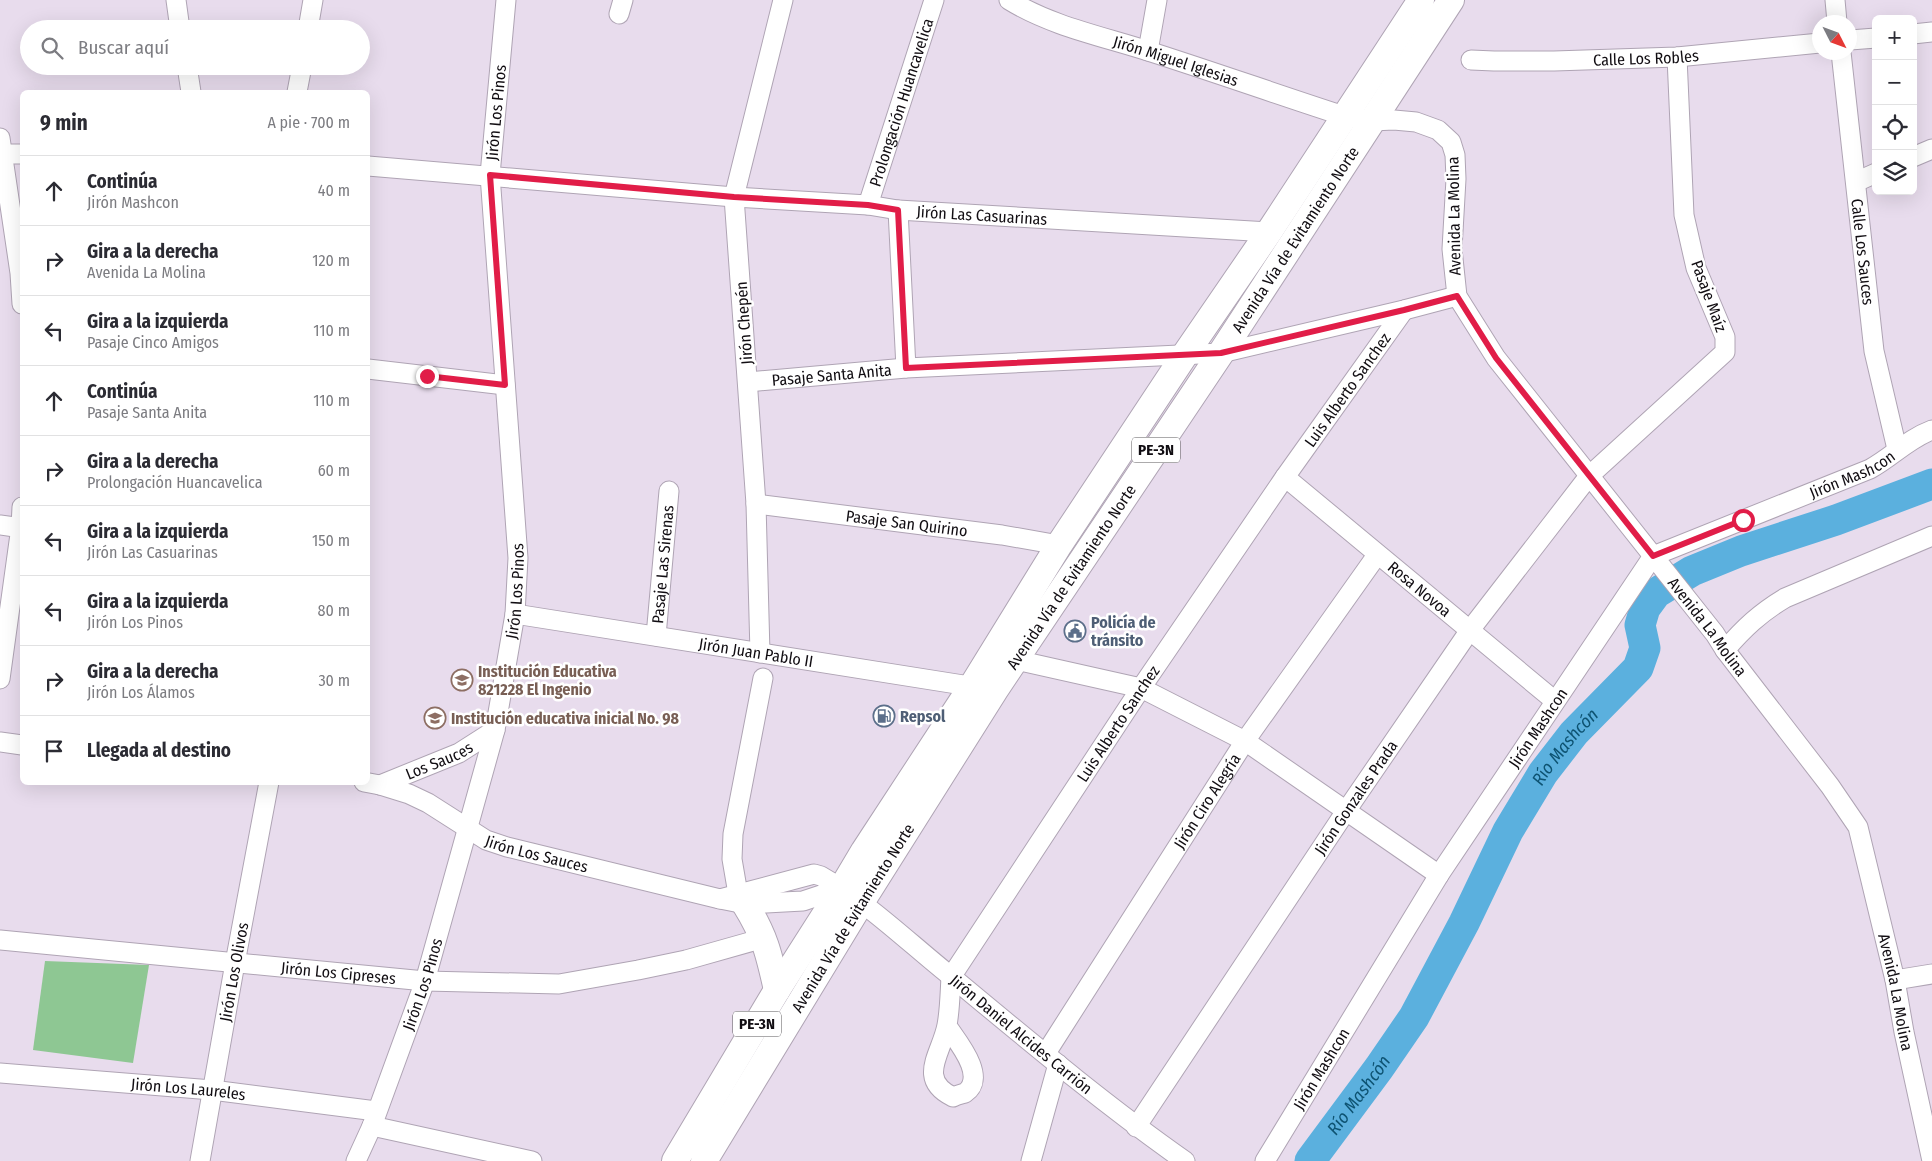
<!DOCTYPE html>
<html lang="es">
<head>
<meta charset="utf-8">
<style>
	:root { --surface:#fff; --page:#f7f7f7; --text:#2b2b33; --muted:#7c7c81; --line:#e1e1e2 }
	body { margin:0; font-family:"Fira Sans Condensed",sans-serif; background:var(--page); color:var(--text) }
	.controls { position:absolute; right:15px; top:15px; display:grid; overflow:hidden; border-radius:8px; box-shadow:0 5px 20px #0002 }
	.controls button { width:45px; height:45px; display:grid; place-items:center; padding:0; border:0; border-bottom:1px solid var(--line); background:var(--surface); color:var(--text); font:25px sans-serif }
	.compass { position:absolute; left:1812px; top:15px; width:45px; height:45px; border-radius:50%; background:var(--surface); box-shadow:0 5px 20px #0002; rotate:132deg }
	.stop { position:absolute; width:15px; height:15px; margin:-11px; border:4px solid #e11d48; border-radius:50%; background:#fff }
	.stop.end { background:#e11d48; border-color:#fff; box-shadow:0 1px 5px #0008 }
	.list { margin:0; padding:0; list-style:none }
	h2 { display:flex; justify-content:space-between; align-items:center; height:65px; margin:0; padding:0 20px; font-size:21px }
	h2 small { font-size:16px; font-weight:400; color:var(--muted) }
	.list li { display:grid; grid-template-columns:32px 1fr auto; gap:15px; align-items:center; box-sizing:border-box; height:70px; padding:0 20px; border-top:1px solid var(--line) }
	.list b { display:block; font-size:19px; white-space:nowrap }
	.list p { margin:0; font-size:16px; white-space:nowrap; color:var(--muted) }
	.list em { font-size:16px; font-style:normal; color:var(--muted) }
	.icon { flex:none; width:28px; height:28px; fill:none; stroke:currentColor; stroke-width:2; stroke-linecap:round; stroke-linejoin:round }
	.map { position:relative; flex:none; width:1932px; height:1161px; overflow:hidden }
	.search { position:absolute; background:var(--surface); box-shadow:0 5px 20px #0002; left:20px; top:20px; width:350px; height:55px; display:flex; align-items:center; gap:12px; box-sizing:border-box; padding:0 18px; border-radius:28px; color:var(--muted); font-size:19px }
	.panel { position:absolute; background:var(--surface); box-shadow:0 5px 20px #0002; left:20px; top:90px; width:350px; height:695px; border-radius:8px }
	.map>svg:first-child { display:block }
</style>
</head>
<body>
<div class="map">
<svg width="1932" height="1161" viewBox="0 0 1932 1161">
	<rect width="100%" height="100%" fill="#e8dced"/>
	<path fill="#8ec793" d="M45 961 149 965 133 1063 33 1050Z"/>
	<g fill="none" stroke-linecap="round" stroke-linejoin="round">
		<path stroke="#5bb0de" stroke-width="31" id="s1" d="M1310 1161 1379 1068 1414 1017 1464 923 1508 831 1543 773 1574 733 1638 668 1645 648 1640 625 1645 608 1656 593 1692 571 1741 551 1836 520 1932 484"/>
		<g stroke="#afa4b4" stroke-width="21">
			<g id="minor">
				<path d="M176 0 180 29"/>
				<path id="s2" d="M1009 0C1051 26 1101 36 1148 51 1214 72 1279 95 1344 116L1372 121 1394 120 1416 122 1438 130 1451 142 1455 155 1456 179 1452 249 1457 296 1496 358 1715 634 1725 650 1830 786 1858 827 1895 980 1904 1032 1932 1161"/>
				<path d="M1835 0 1837 22"/>
				<path d="M619 14 623 0"/>
				<path d="M308 29 313 0"/>
				<path d="M1913 34 1932 32"/>
				<path d="M1850 40 1876 38"/>
				<path d="M1148 51 1157 0"/>
				<path id="s3" d="M1841 52 1874 351 1897 449"/>
				<path id="s4" d="M1471 60 1494 61H1554L1677 57 1820 43"/>
				<path d="M187 66 191 92"/>
				<path d="M297 92 302 66"/>
				<path d="M0 138 20 273 22 304"/>
				<path d="M0 154H22"/>
				<path d="M1913 157 1932 149"/>
				<path id="s5" d="M368 166 734 197 868 205 898 210 1269 232"/>
				<path d="M1856 182 1876 173"/>
				<path id="s6" d="M868 205 934 0"/>
				<path d="M898 210 906 368"/>
				<path d="M368 369 505 385"/>
				<path id="s7" d="M748 382 906 368 1221 353 1404 310 1457 296"/>
				<path id="s8" d="M1285 477 1555 701"/>
				<path id="s9" d="M756 504 1002 535 1059 545"/>
				<path d="M0 525 22 528"/>
				<path id="s10" d="M515 614 982 688"/>
				<path id="s11" d="M656 636 669 491"/>
				<path d="M1725 650C1744 628 1760 613 1785 598L1932 536"/>
				<path d="M760 653 756 504 734 197 783 0"/>
				<path d="M1016 660 1141 688 1245 741 1439 875"/>
				<path d="M0 679 21 527 22 507"/>
				<path d="M0 742 22 745"/>
				<path id="s12" d="M364 782 380 785 409 794 428 803 486 840 507 847 720 899 745 904 803 901 842 888"/>
				<path id="s13" d="M380 785 459 753 495 730"/>
				<path d="M738 894 732 859 733 834 763 678"/>
				<path id="s14" d="M720 899 814 874 821 876C870 904 909 943 953 978 1029 1041 1105 1105 1185 1161"/>
				<path id="s15" d="M0 940 425 981 559 984 638 970 686 960 764 938"/>
				<path d="M1895 980 1932 974"/>
				<path id="s16" d="M947 1026C957 1041 988 1077 965 1093 962 1094 957 1095 953 1097 916 1079 942 1053 947 1025 950 1009 950 993 951 977L1141 688 1285 477 1404 310"/>
				<path id="s17" d="M1046 1053 1245 741 1377 555"/>
				<path id="s18" d="M0 1073 212 1090 376 1111"/>
				<path d="M372 1126 532 1161"/>
				<path id="s19" d="M1136 1127 1346 811 1470 630 1589 476 1725 352V337L1696 268 1684 215 1677 57"/>
				<path id="s20" d="M200 1161 235 963 269 782"/>
				<path id="s21" d="M356 1161 372 1126 425 981 495 730 515 614 518 558 490 175 506 0"/>
				<path d="M1031 1161 1058 1064"/>
				<path id="s22" d="M1265 1161 1439 875 1653 556 1870 469C1892 457 1908 439 1932 430"/>
			</g>
		</g>
		<g stroke="#afa4b4" stroke-width="28">
			<g id="highway">
				<path d="M745 904C765 936 769 954 777 990"/>
				<path d="M675 1161 777 990 842 888 864 851 972 686 1059 545 1184 356 1269 232 1421 0"/>
				<path id="s23" d="M704 1161 862 901 995 690 1221 353 1451 0"/>
			</g>
		</g>
		<use href="#minor" stroke="#fff" stroke-width="19"/>
		<use href="#highway" stroke="#fff" stroke-width="26"/>
	</g>
	<g fill="none" stroke-linecap="round" stroke-linejoin="round">
		<path stroke="#e11d48" stroke-width="6" d="M427 376 505 385 490 175 734 197 868 205 898 210 906 368 1221 353 1404 310 1457 296 1496 358 1653 556 1743 520"/>
	</g>
	<defs>
		<g id="civic-ring" transform="scale(1.125)"><circle r="9.5" fill="#fff" stroke="#5c6f8a" stroke-width="1.5"/><path d="M-.6-6.5H3V-4.5H.6V-3L4-1V1h2V6H-6V1h2V-1L-.6-3ZM-1.2 2.5V6h2.4V2.5Z" fill="#5c6f8a"/></g>
		<g id="school-ring" transform="scale(1.125)"><circle r="9.5" fill="#fff" stroke="#8d6e63" stroke-width="1.5"/><path d="M0-5L7-2L0 1L-7-2ZM-4 1L0 2.5L4 1V4Q0 6-4 4Z" fill="#8d6e63"/></g>
		<g id="fuel-ring" transform="scale(1.125)"><circle r="9.5" fill="#fff" stroke="#5c6f8a" stroke-width="1.5"/><path d="M-5.5-6h7V0h2V4h1.3V-2.5L3-4.5l.8-.8L6-3V5H2.5V1h-1V6h-7ZM-4.2-4.7v3.2H.2V-4.7Z" fill="#5c6f8a"/></g>
	</defs>
	<g fill-rule="evenodd">
		<use href="#civic-ring" x="1075" y="631"/>
		<use href="#school-ring" x="462" y="680"/>
		<use href="#fuel-ring" x="884" y="716"/>
		<use href="#school-ring" x="435" y="718"/>
	</g>
	<g text-anchor="middle" dominant-baseline="central" stroke-width="5" stroke-linejoin="round" paint-order="stroke">
		<g fill="#fff" stroke="#585659" stroke-width="1">
			<rect x="1132" y="437.5" width="48" height="25" rx="4"/>
			<rect x="733" y="1011.5" width="48" height="25" rx="4"/>
		</g>
		<g font-size="15" font-weight="bold" fill="#110d12">
			<text x="1156" y="450">PE-3N</text>
			<text x="757" y="1024">PE-3N</text>
		</g>
		<g font-size="16" fill="#110d12" stroke="#fff">
			<text stroke="none"><textPath href="#s4" startOffset="175">Calle Los Robles</textPath></text>
			<text stroke="none"><textPath href="#s2" startOffset="178">Jirón Miguel Iglesias</textPath></text>
			<text stroke="none"><textPath href="#s6" startOffset="108">Prolongación Huancavelica</textPath></text>
			<text stroke="none"><textPath href="#s21" startOffset="1074">Jirón Los Pinos</textPath></text>
			<text stroke="none"><textPath href="#s5" startOffset="616">Jirón Las Casuarinas</textPath></text>
			<text transform="translate(1454 216) rotate(-91)">Avenida La Molina</text>
			<text stroke="none"><textPath href="#s23" startOffset="1095">Avenida Vía de Evitamiento Norte</textPath></text>
			<text stroke="none"><textPath href="#s3" startOffset="201">Calle Los Sauces</textPath></text>
			<text transform="translate(1709 296) rotate(70)">Pasaje Maíz</text>
			<text transform="translate(744 323) rotate(-94)">Jirón Chepén</text>
			<text stroke="none"><textPath href="#s7" startOffset="84">Pasaje Santa Anita</textPath></text>
			<text stroke="none"><textPath href="#s16" startOffset="929">Luis Alberto Sanchez</textPath></text>
			<text stroke="none"><textPath href="#s22" startOffset="934">Jirón Mashcon</textPath></text>
			<text stroke="none"><textPath href="#s9" startOffset="152">Pasaje San Quirino</textPath></text>
			<text stroke="none"><textPath href="#s11" startOffset="72">Pasaje Las Sirenas</textPath></text>
			<text stroke="none"><textPath href="#s23" startOffset="690">Avenida Vía de Evitamiento Norte</textPath></text>
			<text stroke="none"><textPath href="#s8" startOffset="175">Rosa Novoa</textPath></text>
			<text stroke="none"><textPath href="#s21" startOffset="594">Jirón Los Pinos</textPath></text>
			<text stroke="none"><textPath href="#s2" startOffset="1039">Avenida La Molina</textPath></text>
			<text stroke="none"><textPath href="#s10" startOffset="244">Jirón Juan Pablo II</textPath></text>
			<text stroke="none"><textPath href="#s16" startOffset="524">Luis Alberto Sanchez</textPath></text>
			<text stroke="none"><textPath href="#s22" startOffset="512">Jirón Mashcon</textPath></text>
			<text stroke="none"><textPath href="#s13" startOffset="64">Los Sauces</textPath></text>
			<text stroke="none"><textPath href="#s19" startOffset="396">Jirón Gonzales Prada</textPath></text>
			<text stroke="none"><textPath href="#s17" startOffset="299">Jirón Ciro Alegría</textPath></text>
			<text stroke="none"><textPath href="#s12" startOffset="189">Jirón Los Sauces</textPath></text>
			<text stroke="none"><textPath href="#s23" startOffset="285">Avenida Vía de Evitamiento Norte</textPath></text>
			<text stroke="none"><textPath href="#s20" startOffset="192">Jirón Los Olivos</textPath></text>
			<text stroke="none"><textPath href="#s15" startOffset="340">Jirón Los Cipreses</textPath></text>
			<text stroke="none"><textPath href="#s21" startOffset="189">Jirón Los Pinos</textPath></text>
			<text stroke="none"><textPath href="#s2" startOffset="1459">Avenida La Molina</textPath></text>
			<text stroke="none"><textPath href="#s14" startOffset="360">Jirón Daniel Alcides Carrión</textPath></text>
			<text stroke="none"><textPath href="#s22" startOffset="108">Jirón Mashcon</textPath></text>
			<text stroke="none"><textPath href="#s18" startOffset="189">Jirón Los Laureles</textPath></text>
		</g>
		<g font-size="16" font-weight="bold" fill="#4e5e75" stroke="#fff" text-anchor="start">
			<text x="1091" y="622">Policía de<tspan x="1091" dy="18">tránsito</tspan></text>
			<text x="900" y="716">Repsol</text>
		</g>
		<g font-size="16" font-weight="bold" fill="#785e54" stroke="#fff" text-anchor="start">
			<text x="478" y="671">Institución Educativa<tspan x="478" dy="18">821228 El Ingenio</tspan></text>
			<text x="451" y="718">Institución educativa inicial No. 98</text>
		</g>
		<g font-size="18" font-style="italic" fill="#0e5372" stroke="#fff">
			<text stroke="none"><textPath href="#s1" startOffset="488">Río Mashcón</textPath></text>
			<text stroke="none"><textPath href="#s1" startOffset="82">Río Mashcón</textPath></text>
		</g>
	</g>
</svg>
<div class="controls">
<button>+</button>
<button>−</button>
<button><svg class="icon" aria-label="locate" viewBox="0 0 24 24"><circle cx="12" cy="12" r="6"/><path d="M12 2v4M12 18v4M2 12h4M18 12h4"/></svg></button>
<button><svg class="icon" aria-label="layers" viewBox="0 0 24 24"><path d="M12 4l9 5-9 5-9-5zM3 14l9 5 9-5"/></svg></button>
</div>
<svg class="compass" viewBox="-18 -18 36 36"><path d="M0-13l5 13h-10z" fill="#e53935"/><path d="M0 13l5-13h-10z" fill="#7c7c81"/></svg>
<div class="stop" style="left:1743px;top:520px"></div>
<div class="stop end" style="left:427px;top:376px"></div>
<div class="search"><svg class="icon" aria-label="search" viewBox="0 0 24 24"><circle cx="10" cy="10" r="6"/><path d="M15 15l6 6"/></svg>Buscar aquí</div>
<section class="panel">
<h2>9 min<small>A pie · 700 m</small></h2>
<ul class="list">
<li><svg class="icon" aria-label="ahead" viewBox="0 0 24 24"><path d="M12 20V5M6 11l6-6 6 6"/></svg><div><b>Continúa</b><p>Jirón Mashcon</p></div><em>40 m</em></li>
<li><svg class="icon" aria-label="right" viewBox="0 0 24 24"><path d="M7 20v-9h11M14 6l5 5-5 5"/></svg><div><b>Gira a la derecha</b><p>Avenida La Molina</p></div><em>120 m</em></li>
<li><svg class="icon" aria-label="left" viewBox="0 0 24 24"><path d="M17 20v-9H6M10 6l-5 5 5 5"/></svg><div><b>Gira a la izquierda</b><p>Pasaje Cinco Amigos</p></div><em>110 m</em></li>
<li><svg class="icon" aria-label="ahead" viewBox="0 0 24 24"><path d="M12 20V5M6 11l6-6 6 6"/></svg><div><b>Continúa</b><p>Pasaje Santa Anita</p></div><em>110 m</em></li>
<li><svg class="icon" aria-label="right" viewBox="0 0 24 24"><path d="M7 20v-9h11M14 6l5 5-5 5"/></svg><div><b>Gira a la derecha</b><p>Prolongación Huancavelica</p></div><em>60 m</em></li>
<li><svg class="icon" aria-label="left" viewBox="0 0 24 24"><path d="M17 20v-9H6M10 6l-5 5 5 5"/></svg><div><b>Gira a la izquierda</b><p>Jirón Las Casuarinas</p></div><em>150 m</em></li>
<li><svg class="icon" aria-label="left" viewBox="0 0 24 24"><path d="M17 20v-9H6M10 6l-5 5 5 5"/></svg><div><b>Gira a la izquierda</b><p>Jirón Los Pinos</p></div><em>80 m</em></li>
<li><svg class="icon" aria-label="right" viewBox="0 0 24 24"><path d="M7 20v-9h11M14 6l5 5-5 5"/></svg><div><b>Gira a la derecha</b><p>Jirón Los Álamos</p></div><em>30 m</em></li>
<li><svg class="icon" aria-label="arrive" viewBox="0 0 24 24"><path d="M6 21V4h12l-3 4 3 4H6"/></svg><div><b>Llegada al destino</b></div></li>
</ul>
</section>
</div>
</body>
</html>
